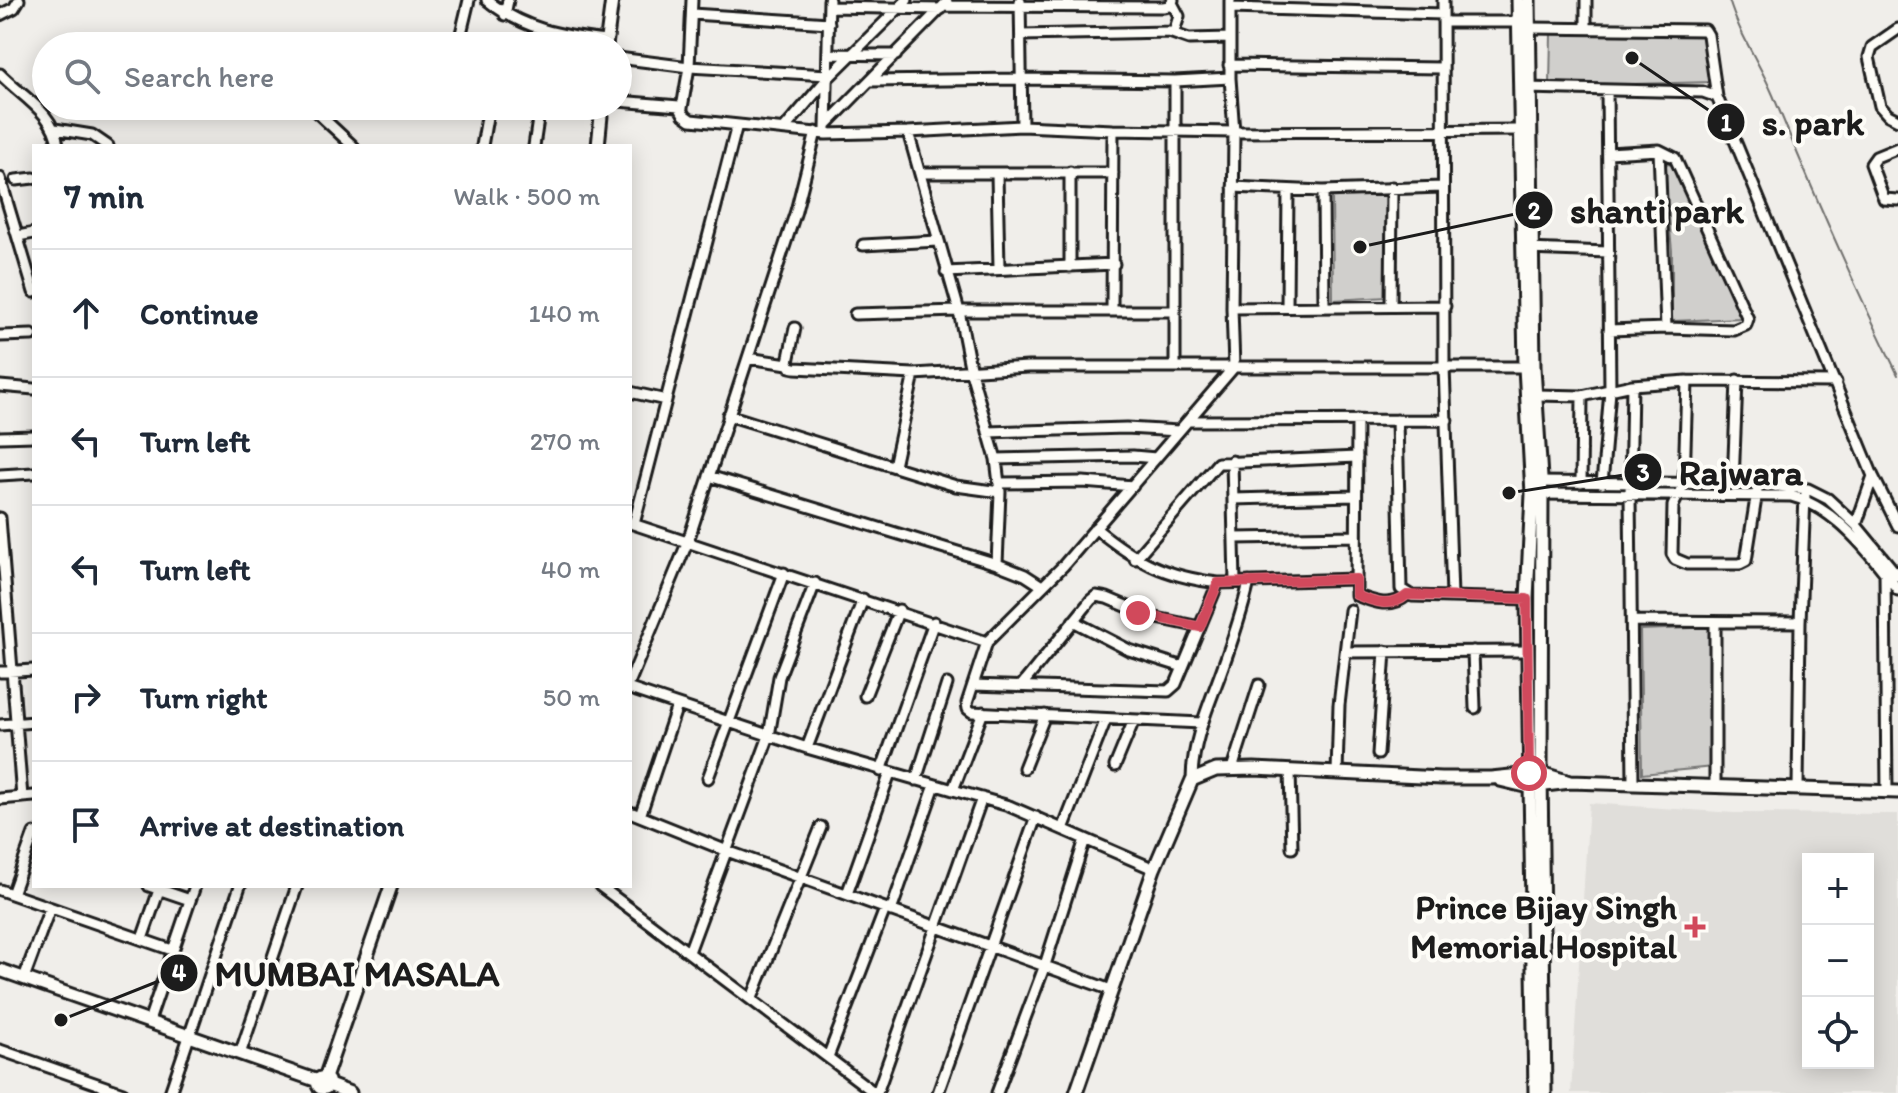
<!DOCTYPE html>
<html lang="en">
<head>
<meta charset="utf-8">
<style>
	:root { --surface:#fff; --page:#f2f2f3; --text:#1f2937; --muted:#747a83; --line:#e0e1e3 }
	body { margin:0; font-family:Itim,sans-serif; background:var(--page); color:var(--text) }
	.controls { position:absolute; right:24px; bottom:24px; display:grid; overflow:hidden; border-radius:0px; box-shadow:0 4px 20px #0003 }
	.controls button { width:72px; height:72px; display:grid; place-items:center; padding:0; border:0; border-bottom:2px solid var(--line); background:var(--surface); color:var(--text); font:40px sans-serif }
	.stop { position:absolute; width:24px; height:24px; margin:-18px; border:6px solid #d1495b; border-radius:50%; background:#fff }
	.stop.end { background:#d1495b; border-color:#fff; box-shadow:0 2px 8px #0008 }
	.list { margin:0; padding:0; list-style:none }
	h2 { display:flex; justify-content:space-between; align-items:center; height:104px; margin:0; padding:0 32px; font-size:34px }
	h2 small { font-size:26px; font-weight:400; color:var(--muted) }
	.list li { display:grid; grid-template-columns:52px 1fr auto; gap:24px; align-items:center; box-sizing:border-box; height:128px; padding:0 32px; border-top:2px solid var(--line) }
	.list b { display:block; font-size:30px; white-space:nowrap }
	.list em { font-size:26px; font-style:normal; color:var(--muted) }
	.icon { flex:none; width:44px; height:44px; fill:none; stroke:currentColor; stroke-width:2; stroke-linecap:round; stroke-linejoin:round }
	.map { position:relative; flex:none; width:1898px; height:1093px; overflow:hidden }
	.search { position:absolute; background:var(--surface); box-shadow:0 4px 20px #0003; left:32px; top:32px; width:600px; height:88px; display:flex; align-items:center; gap:20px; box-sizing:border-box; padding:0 28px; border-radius:44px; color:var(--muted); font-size:30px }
	.panel { position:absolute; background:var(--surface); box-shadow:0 4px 20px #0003; left:32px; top:144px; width:600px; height:744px; border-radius:0px }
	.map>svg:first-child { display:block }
</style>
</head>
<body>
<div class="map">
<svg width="1898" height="1093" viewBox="0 0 1898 1093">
	<rect width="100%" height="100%" fill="#f0eeea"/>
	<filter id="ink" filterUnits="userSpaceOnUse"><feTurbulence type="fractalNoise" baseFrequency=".0125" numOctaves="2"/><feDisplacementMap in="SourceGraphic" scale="16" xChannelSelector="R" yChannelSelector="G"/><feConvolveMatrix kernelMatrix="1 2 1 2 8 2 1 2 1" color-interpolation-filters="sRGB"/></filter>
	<g filter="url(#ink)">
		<path fill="#e0deda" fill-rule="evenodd" d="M1589 803 1734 813 1898 814V1093H1571ZM1808 859H1868V1063H1808Z"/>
		<path fill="#d0cfcc" stroke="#767674" stroke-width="2" d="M1711 32 1714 82 1550 86 1551 33Z
			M1671 162 1677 168 1742 318 1672 321V251L1664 165Z
			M1388 194V297L1333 300 1332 196Z
			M1717 627 1713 767 1642 774 1640 630Z"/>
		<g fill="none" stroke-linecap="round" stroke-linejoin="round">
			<path stroke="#706f6d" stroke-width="2" d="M1729 0C1739 34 1759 62 1773 95 1812 190 1853 283 1898 375"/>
			<g stroke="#1c1c1c" stroke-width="15">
				<path id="minor" d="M487 0C522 29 562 36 606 41
					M1443 0 1444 366 1452 596
					M1020 1 1022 126
					M1172 3 1179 16 1174 32
					M944 6 1163 7 1169 6 1173 0
					M829 7 941 9
					M1230 8 1443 14
					M692 14 829 23
					M0 15 14 8 19 0
					M505 15 508 0
					M1443 22H1519
					M1586 27V0
					M1529 28 1705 30 1708 35 1717 97
					M1898 29 1872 47 1869 57 1880 106 1888 115 1898 120
					M1021 35 1169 32 1189 39 1230 38
					M458 46 469 0
					M828 54 896 55
					M618 58 689 67 828 75
					M1229 65 1442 68
					M0 74C21 96 55 113 58 146
					M870 81 1020 79 1175 81V367
					M1175 81 1230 78
					M1524 88 1703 92 1717 97 1873 476 1898 526
					M618 101 679 106 684 115 691 120 826 134 908 132 959 311 971 372 996 459 1000 492 997 564
					M310 106 353 146
					M682 108 689 67 692 0
					M826 125 947 2
					M785 128 828 78 907 0
					M55 129 92 135 108 146
					M826 129 829 0
					M908 132 1022 126 1113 130 1234 132 1521 130
					M482 146 489 106
					M534 146 540 106
					M1898 148 1876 157 1871 164 1884 199 1898 200
					M1659 150 1666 328
					M1608 153 1659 150 1675 158 1748 319 1746 325 1734 330 1666 328 1609 330
					M920 173H1113
					M997 174 999 268
					M0 178 34 292
					M16 180 34 178
					M1233 187 1323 191 1442 187
					M1323 191 1324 307
					M18 236 34 233
					M863 245 938 241
					M1527 249 1608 252
					M1070 267V172
					M946 272 1114 264
					M1391 306 1392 187
					M1287 307 1288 190
					M1232 308 1445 306
					M1112 310 1113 130
					M855 314 959 311H1173
					M795 328 788 362 790 367 795 368 914 374 1028 367H1529
					M0 336 32 335
					M748 358 788 364
					M1687 381 1684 483 1673 506 1672 554 1675 559 1687 564H1740L1746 561 1757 492
					M1632 385 1630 494 1633 783
					M0 386 34 389
					M630 392 666 400
					M1537 395 1582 396 1632 385 1687 381 1836 382
					M728 415 956 486 1000 492
					M1357 420 1356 595C1374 602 1391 609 1407 595
					M1397 420 1401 589 1412 596 1527 599
					M1188 421 1447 420
					M988 432 1126 428 1179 431
					M0 437 34 436
					M996 459 1133 456 1156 458
					M1232 461 1235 582
					M894 466 914 374
					M0 475 34 473
					M709 476 997 564 1025 575 1042 586
					M1535 482 1757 484 1808 489 1828 499 1856 525 1898 576
					M999 483 1083 482 1133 486
					M1581 483 1582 396
					M1602 484 1610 391 1607 90
					M1733 484 1737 380
					M1535 494 1791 496C1835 507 1872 555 1898 590
					M1233 499 1356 496
					M0 518 22 797
					M630 523 987 642
					M634 524 737 125
					M1856 525 1873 476
					M1095 528C1137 562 1164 576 1218 583L1356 579
					M1235 538 1356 536
					M1135 559 1218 463 1357 457
					M1885 572 1887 792
					M1073 621 1129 650 1183 667
					M1633 621 1800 622
					M1715 622V785
					M1473 651 1475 708
					M1346 652 1528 651
					M0 672 34 670
					M630 681 688 541 796 211 816 132
					M973 685 1168 691 1176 684 1218 583
					M1021 686 1091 600 1096 596 1107 598 1152 617 1200 627
					M630 689 807 748 1009 806 1154 869
					M865 696 899 610
					M1201 723 972 712 968 709 967 703 987 642 1063 566 1234 367 1232 308 1234 132 1230 78V0
					M0 725 34 722
					M807 748 863 599
					M1378 754 1385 651
					M1115 766 1134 720
					M1024 768 1045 715
					M1232 769 1259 685
					M881 771 934 622
					M1290 771 1292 848
					M1337 773 1339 705 1350 610
					M708 778 784 573
					M916 780 947 684
					M1192 780C1192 742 1208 708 1221 672 1232 642 1242 613 1249 582
					M1798 788 1800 622 1805 496
					M953 790 983 712
					M0 799 34 796
					M630 812 727 851 1111 990
					M640 816 677 706
					M1063 829 1106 719
					M149 886 190 900
					M600 886 875 1093
					M0 890 172 950
					M12 894 34 833
					M847 894 890 773
					M891 911 935 785
					M142 939 159 890
					M689 952 769 736 779 677 815 583
					M24 978 50 908
					M752 998 821 827
					M149 1021 195 886
					M0 1050 123 1093
					M240 1054 297 886
					M828 1057 885 909
					M170 1093 240 886
					M877 1093 982 798
					M938 1093 1036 817
					M997 1093 1045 965 1085 839"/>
			</g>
			<g stroke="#1c1c1c" stroke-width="17">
				<path id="tertiary" d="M1518 0 1525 367 1532 494 1527 599 1535 1093
					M1529 0 1534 367 1542 494 1541 773 1545 1093
					M606 46 612 0
					M598 146 602 106
					M1500 780 1529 787 1570 782 1898 792
					M0 970 318 1081
					M317.5 1083a5.5 5.5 0 1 1 11 0a5.5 5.5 0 1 1-11 0Z
					M325 1078 391 886
					M329 1085 350 1093
					M1076 1093 1154 869 1192 780 1216 770 1254 769 1441 778H1491L1541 773 1570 782"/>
			</g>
			<use href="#minor" stroke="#fdfcf7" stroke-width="9"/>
			<use href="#tertiary" stroke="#fdfcf7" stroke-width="11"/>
		</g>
	</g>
	<g fill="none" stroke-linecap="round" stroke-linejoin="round" filter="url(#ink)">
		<path stroke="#d1495b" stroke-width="10" d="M1138 613 1200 627 1218 583 1356 579V595C1373 602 1391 609 1407 595L1527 599 1529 773"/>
	</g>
	<path fill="#d1495b" stroke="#fdfcf7" stroke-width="3" d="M1691 915h8v8h8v8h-8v8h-8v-8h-8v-8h8z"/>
	<g text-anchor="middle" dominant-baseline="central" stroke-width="8" stroke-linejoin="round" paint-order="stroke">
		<g font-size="34" font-weight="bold" fill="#1c1c1c" stroke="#fdfcf7" text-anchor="end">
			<text x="1677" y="907">Prince Bijay Singh<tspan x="1677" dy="39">Memorial Hospital</tspan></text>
		</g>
	</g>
	<path fill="none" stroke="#1c1c1c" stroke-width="3" d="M1632 58L1726 122M1360 247L1534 210M1509 493L1643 472M61 1020L179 973"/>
	<g fill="#1c1c1c" stroke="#fdfcf7" stroke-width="3">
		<circle cx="1632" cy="58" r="8"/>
		<circle cx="1360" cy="247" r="8"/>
		<circle cx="1509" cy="493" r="8"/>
		<circle cx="61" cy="1020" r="8"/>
		<circle cx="1726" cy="122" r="20"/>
		<circle cx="1534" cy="210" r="20"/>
		<circle cx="1643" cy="472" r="20"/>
		<circle cx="179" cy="973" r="20"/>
	</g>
	<g font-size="24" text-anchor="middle" font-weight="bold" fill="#fff">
		<text x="1726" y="131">1</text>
		<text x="1534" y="219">2</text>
		<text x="1643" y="481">3</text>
		<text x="179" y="981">4</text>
	</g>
	<g font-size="36" text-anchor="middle" font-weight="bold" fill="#1c1c1c" stroke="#fdfcf7" stroke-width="8" stroke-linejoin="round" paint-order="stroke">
		<text x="1813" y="135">s. park</text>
		<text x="1657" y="223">shanti park</text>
		<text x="1741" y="485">Rajwara</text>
		<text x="357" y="986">MUMBAI MASALA</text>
	</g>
</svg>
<div class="controls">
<button>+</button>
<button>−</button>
<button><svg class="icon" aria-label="locate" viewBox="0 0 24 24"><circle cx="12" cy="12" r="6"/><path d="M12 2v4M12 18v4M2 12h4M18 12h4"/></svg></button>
</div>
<div class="stop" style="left:1529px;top:773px"></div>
<div class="stop end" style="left:1138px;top:613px"></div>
<div class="search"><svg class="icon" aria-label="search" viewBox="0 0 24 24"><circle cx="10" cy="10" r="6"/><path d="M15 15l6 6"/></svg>Search here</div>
<section class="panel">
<h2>7 min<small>Walk · 500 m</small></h2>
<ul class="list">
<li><svg class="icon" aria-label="ahead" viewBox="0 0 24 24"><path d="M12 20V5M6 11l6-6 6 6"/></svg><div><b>Continue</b></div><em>140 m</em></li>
<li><svg class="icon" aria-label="left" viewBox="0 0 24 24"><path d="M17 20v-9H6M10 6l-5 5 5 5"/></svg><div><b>Turn left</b></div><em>270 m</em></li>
<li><svg class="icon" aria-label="left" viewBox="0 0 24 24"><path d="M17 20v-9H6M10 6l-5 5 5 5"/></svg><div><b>Turn left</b></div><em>40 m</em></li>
<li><svg class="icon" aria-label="right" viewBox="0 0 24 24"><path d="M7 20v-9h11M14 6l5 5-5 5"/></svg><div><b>Turn right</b></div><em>50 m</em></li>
<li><svg class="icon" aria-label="arrive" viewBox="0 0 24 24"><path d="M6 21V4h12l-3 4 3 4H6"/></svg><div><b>Arrive at destination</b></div></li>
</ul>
</section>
</div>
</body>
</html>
